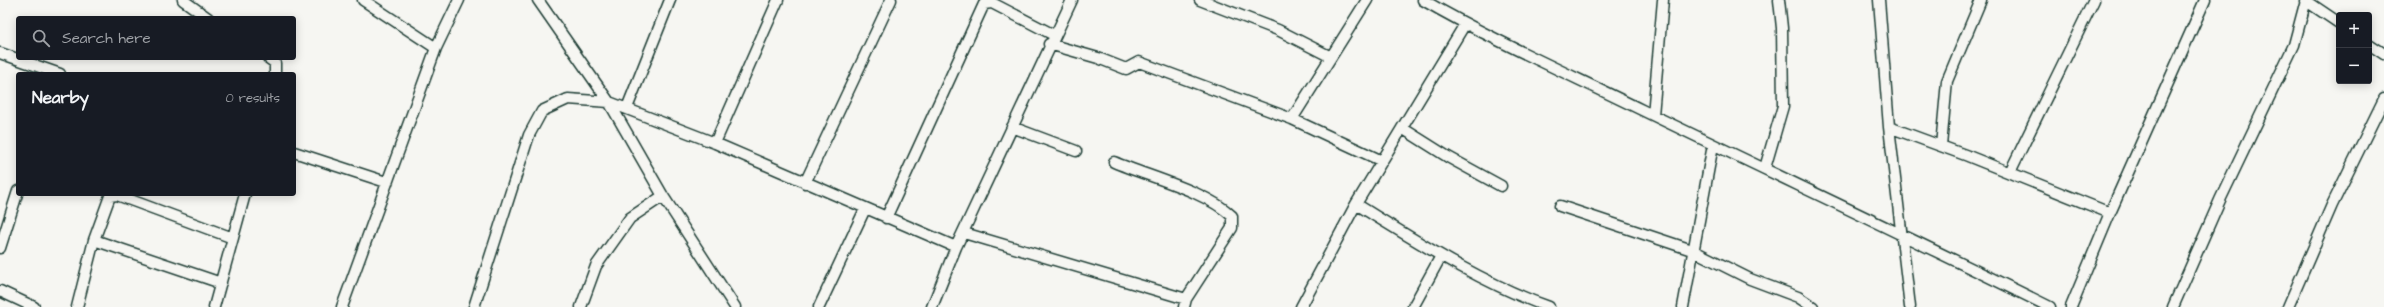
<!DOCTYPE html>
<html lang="en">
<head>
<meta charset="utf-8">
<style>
	:root { --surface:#171b24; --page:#242831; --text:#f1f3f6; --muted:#9ea1a6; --line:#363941 }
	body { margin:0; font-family:"Architects Daughter",sans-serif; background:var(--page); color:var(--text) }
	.controls { position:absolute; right:12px; top:12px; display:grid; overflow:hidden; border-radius:4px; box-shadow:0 2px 10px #0003 }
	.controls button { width:36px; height:36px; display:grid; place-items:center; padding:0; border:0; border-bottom:1px solid var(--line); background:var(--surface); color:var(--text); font:20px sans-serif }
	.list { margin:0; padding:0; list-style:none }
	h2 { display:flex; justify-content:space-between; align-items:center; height:52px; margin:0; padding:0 16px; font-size:17px }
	h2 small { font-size:13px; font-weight:400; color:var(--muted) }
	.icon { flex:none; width:22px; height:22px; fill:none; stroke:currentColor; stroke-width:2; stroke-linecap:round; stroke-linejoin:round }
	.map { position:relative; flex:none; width:2384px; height:307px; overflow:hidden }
	.search { position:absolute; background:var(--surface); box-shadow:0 2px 10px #0003; left:16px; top:16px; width:280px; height:44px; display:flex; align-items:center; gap:10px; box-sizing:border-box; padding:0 14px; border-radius:4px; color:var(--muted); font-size:15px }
	.panel { position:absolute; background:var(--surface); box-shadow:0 2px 10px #0003; left:16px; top:72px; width:280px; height:124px; border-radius:4px }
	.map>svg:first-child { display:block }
</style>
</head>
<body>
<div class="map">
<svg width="2384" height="307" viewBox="0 0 2384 307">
	<rect width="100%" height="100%" fill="#f6f6f2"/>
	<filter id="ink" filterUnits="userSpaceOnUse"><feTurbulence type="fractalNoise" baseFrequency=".025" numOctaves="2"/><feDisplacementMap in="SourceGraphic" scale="8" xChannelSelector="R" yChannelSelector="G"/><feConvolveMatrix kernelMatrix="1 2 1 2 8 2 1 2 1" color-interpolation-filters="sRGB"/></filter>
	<g filter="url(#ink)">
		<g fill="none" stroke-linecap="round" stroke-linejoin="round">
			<g stroke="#1f3d34" stroke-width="13">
				<path id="minor" d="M183 0 208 18
					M363 0 436 48
					M538 0 609 102 663 196 735 307
					M1200 0 1278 30 1331 57
					M1423 0C1494 41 1569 74 1642 110 1778 176 1915 240 2050 307
					M1879 0 1889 127 1910 307
					M2305 0 2339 23
					M1049 44 1098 58 1126 69 1139 62 1292 119 1382 161
					M2369 44 2384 54
					M0 53 60 74
					M268 58 275 63V74
					M627 108 670 0
					M1653 115 1663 0
					M1292 119 1367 0
					M1012 127 1076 151
					M1889 127 1968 156 2110 213
					M1402 128 1448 157 1501 186
					M715 143 778 0
					M1941 146 1947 81 1981 0
					M294 152 386 182
					M1114 162C1149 177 1206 191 1232 216V228L1186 299
					M1765 168 1783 106 1782 28 1779 0
					M2010 172 2094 0
					M805 183 891 0
					M1356 204C1418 242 1481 283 1549 307
					M1560 206 1692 250 1750 279 1798 297 1813 307
					M886 218 984 4 992 3 1054 35
					M964 233 1186 299 1184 307
					M94 240 221 283
					M0 248 18 191
					M0 291 34 307
					M77 307 94 240 110 196 117 195 233 238
					M214 307 245 194
					M342 307 436 48 459 0
					M474 307 529 135 542 111 568 99 609 102 715 143 956 247
					M581 307 596 266 630 218 663 196
					M819 307 865 209
					M932 307 956 247 1072 0
					M1301 307 1356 204 1465 24
					M1413 307 1441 256
					M1683 307 1713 145
					M2071 307 2110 213 2205 0
					M2173 307 2220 200 2294 45 2306 0
					M2288 307 2332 205 2384 99"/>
			</g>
			<use href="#minor" stroke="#f6f6f2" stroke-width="10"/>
		</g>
	</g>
</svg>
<div class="controls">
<button>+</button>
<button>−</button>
</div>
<div class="search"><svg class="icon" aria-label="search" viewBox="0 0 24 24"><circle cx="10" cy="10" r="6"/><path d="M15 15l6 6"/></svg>Search here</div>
<section class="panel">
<h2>Nearby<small>0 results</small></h2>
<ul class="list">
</ul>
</section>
</div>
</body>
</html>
